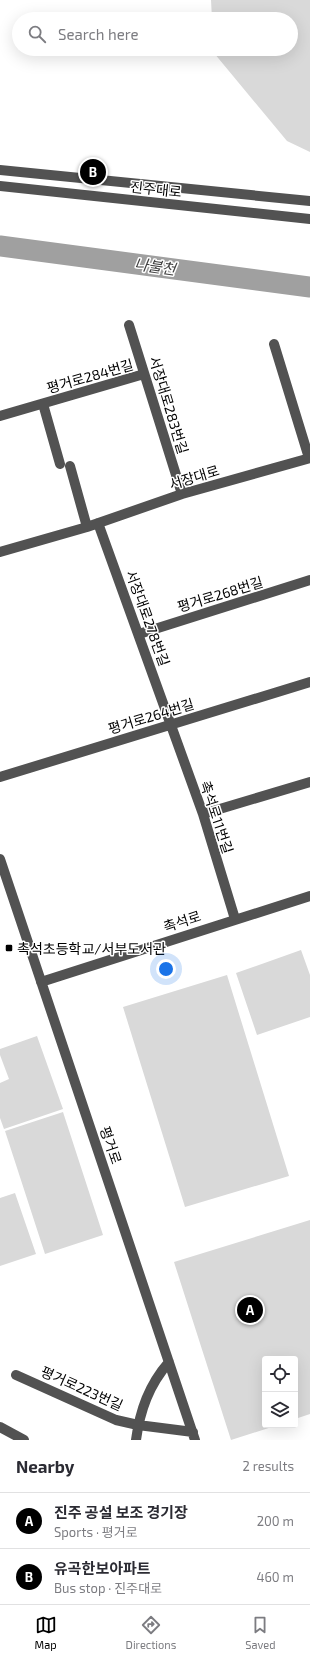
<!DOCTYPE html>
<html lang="en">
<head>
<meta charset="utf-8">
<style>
	:root { --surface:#fff; --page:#f2f2f3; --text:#2b2b33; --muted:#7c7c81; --line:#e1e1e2; --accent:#000 }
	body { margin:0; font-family:"Exo 2","Noto Sans KR",sans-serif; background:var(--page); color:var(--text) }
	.controls { position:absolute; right:12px; bottom:12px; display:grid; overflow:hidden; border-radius:4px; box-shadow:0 4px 16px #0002 }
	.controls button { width:36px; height:36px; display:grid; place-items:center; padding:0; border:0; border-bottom:1px solid var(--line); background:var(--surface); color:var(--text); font:20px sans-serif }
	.you { position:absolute; left:166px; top:969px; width:14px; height:14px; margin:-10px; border:3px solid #fff; border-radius:50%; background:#1a73e8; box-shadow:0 0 0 6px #1a73e833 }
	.badge { display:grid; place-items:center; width:26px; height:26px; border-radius:50%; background:var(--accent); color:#fff; font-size:13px; font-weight:700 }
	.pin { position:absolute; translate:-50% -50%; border:2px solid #fff; box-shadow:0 1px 4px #0006 }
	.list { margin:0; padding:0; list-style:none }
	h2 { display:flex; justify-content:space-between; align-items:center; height:52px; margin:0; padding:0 16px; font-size:17px }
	h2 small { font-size:13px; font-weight:400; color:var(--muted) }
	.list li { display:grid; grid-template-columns:26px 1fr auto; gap:12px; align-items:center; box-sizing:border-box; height:56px; padding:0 16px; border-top:1px solid var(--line) }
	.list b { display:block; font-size:15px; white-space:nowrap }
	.list p { margin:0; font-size:13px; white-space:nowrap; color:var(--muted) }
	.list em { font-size:13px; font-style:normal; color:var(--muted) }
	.icon { flex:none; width:22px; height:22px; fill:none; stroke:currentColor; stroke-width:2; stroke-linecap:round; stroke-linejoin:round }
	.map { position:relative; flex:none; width:310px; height:1440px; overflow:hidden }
	.search { position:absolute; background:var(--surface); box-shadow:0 4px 16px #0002; left:12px; right:12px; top:12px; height:44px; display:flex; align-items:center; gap:10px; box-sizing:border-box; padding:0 14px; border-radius:22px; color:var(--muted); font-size:15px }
	.sheet { height:164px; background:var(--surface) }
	nav { display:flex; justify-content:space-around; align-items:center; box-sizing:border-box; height:56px; border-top:1px solid var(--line); background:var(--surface); font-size:11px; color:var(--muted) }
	nav a { display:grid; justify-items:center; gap:2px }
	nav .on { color:var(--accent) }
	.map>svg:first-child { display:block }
</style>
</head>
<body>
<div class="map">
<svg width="310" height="1440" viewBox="0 0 310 1440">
	<rect width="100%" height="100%" fill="#fff"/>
	<path fill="#d9d9d9" d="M211 0H310V152L287 141 214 53V49H291V19H212Z
		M301 950 310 975V1017L257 1035 236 973Z
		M227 975 289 1176 185 1207 123 1007Z
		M37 1036 63 1109 4 1129 0 1118V1083L9 1079 0 1055V1049Z
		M63 1112 103 1235 45 1254 5 1131Z
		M15 1193 36 1254 0 1266V1198Z
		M310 1220V1414L295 1419V1359H265V1425H278L231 1440 174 1262Z"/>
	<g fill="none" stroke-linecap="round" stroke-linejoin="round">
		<path stroke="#a0a0a0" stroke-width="21" d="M0 246 310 287"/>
		<path stroke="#525252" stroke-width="10" d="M0 170 310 201
			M0 186 310 219
			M129 325 182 494
			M274 344 309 458
			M43 404 60 464
			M0 416 144 374
			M70 466 87 527
			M98 523 203 814 235 919
			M0 552 87 527 182 494 310 458
			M139 634 310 580
			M0 777 310 682
			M203 814 310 782
			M0 859 195 1440
			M41 982 310 896
			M16 1375 116 1420 138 1425 193 1432
			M0 1427 24 1440
			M136 1440C140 1410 149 1385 169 1362"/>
	</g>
	<rect fill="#000" stroke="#fff" stroke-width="1.5" x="5" y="944" width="8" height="8" rx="2"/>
	<g text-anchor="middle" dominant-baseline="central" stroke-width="3" stroke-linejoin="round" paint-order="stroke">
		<g font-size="14" fill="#000" stroke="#fff">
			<text transform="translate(156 189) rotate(6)">진주대로</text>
			<text transform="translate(90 376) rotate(-16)">평거로284번길</text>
			<text transform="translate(169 405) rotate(73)">서장대로283번길</text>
			<text transform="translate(194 477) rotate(-17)">서장대로</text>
			<text transform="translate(220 594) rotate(-17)">평거로268번길</text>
			<text transform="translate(148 618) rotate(70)">서장대로278번길</text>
			<text transform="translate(151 716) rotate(-17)">평거로264번길</text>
			<text transform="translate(217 817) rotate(72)">촉석로11번길</text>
			<text transform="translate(182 921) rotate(-18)">촉석로</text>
			<text transform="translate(111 1145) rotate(71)">평거로</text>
			<text transform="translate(82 1388) rotate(24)">평거로223번길</text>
		</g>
		<g font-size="14" fill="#000" stroke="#fff" text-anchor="start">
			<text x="17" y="948">촉석초등학교/서부도서관</text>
		</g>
		<g font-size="15" font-style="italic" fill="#414141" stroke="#fff">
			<text transform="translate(155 266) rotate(8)">나불천</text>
		</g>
	</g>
</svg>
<div class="controls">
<button><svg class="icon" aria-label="locate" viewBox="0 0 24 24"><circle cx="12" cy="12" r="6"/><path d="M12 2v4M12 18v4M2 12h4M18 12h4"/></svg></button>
<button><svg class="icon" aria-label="layers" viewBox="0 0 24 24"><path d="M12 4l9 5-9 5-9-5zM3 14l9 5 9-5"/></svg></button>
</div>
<div class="you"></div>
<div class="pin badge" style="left:250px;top:1310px">A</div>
<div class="pin badge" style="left:93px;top:172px">B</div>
<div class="search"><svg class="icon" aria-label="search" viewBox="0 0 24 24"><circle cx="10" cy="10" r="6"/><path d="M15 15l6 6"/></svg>Search here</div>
</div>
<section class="sheet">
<h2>Nearby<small>2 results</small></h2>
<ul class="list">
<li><span class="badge">A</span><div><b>진주 공설 보조 경기장</b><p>Sports · 평거로</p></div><em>200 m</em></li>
<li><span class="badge">B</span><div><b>유곡한보아파트</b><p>Bus stop · 진주대로</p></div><em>460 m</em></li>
</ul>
</section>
<nav>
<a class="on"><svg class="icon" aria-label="map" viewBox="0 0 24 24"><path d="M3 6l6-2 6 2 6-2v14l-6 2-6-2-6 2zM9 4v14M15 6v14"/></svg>Map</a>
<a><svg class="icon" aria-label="directions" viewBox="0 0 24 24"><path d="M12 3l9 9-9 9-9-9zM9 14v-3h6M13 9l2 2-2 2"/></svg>Directions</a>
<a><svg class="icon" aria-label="saved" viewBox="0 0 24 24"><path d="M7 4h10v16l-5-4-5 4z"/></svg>Saved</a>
</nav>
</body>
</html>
